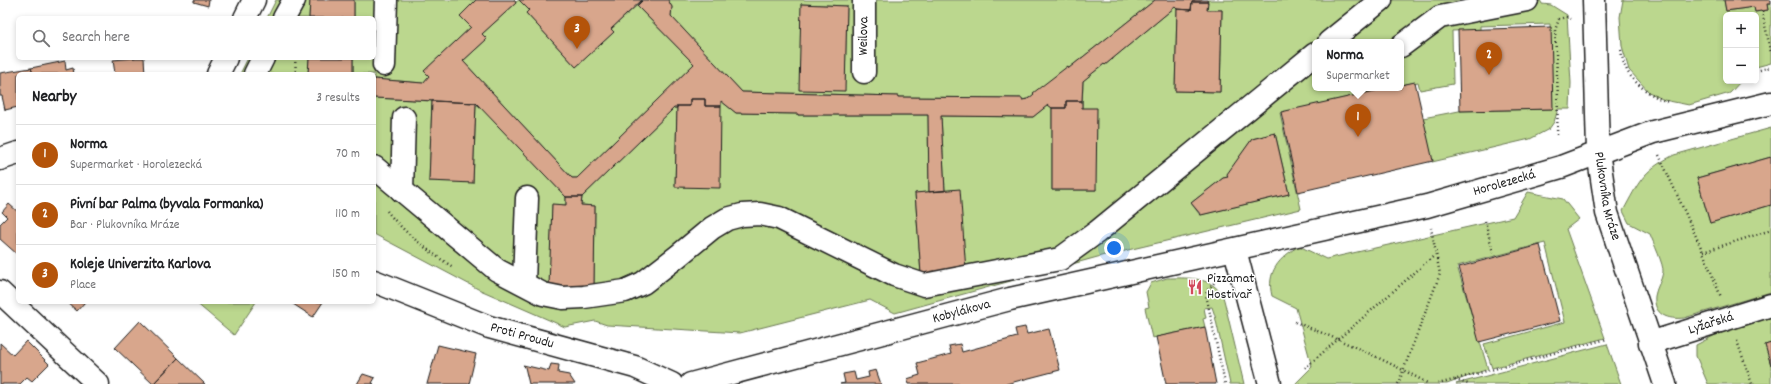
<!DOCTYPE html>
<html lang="en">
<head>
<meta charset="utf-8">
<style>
	:root { --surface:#fff; --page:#f6f6f6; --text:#202124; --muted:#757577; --line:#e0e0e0; --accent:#b45309 }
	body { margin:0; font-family:Dekko,sans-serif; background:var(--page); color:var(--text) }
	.controls { position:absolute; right:12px; top:12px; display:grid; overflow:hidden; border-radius:6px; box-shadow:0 2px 6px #0003 }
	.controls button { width:36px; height:36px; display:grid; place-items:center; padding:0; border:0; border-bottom:1px solid var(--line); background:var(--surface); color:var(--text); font:20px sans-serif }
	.you { position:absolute; left:1114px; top:248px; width:14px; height:14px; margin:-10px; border:3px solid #fff; border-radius:50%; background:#1a73e8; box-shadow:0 0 0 6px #1a73e833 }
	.badge { display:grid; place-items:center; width:26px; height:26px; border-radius:50%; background:var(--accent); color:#fff; font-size:13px; font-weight:700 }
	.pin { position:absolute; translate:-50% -33px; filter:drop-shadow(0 1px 2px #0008) }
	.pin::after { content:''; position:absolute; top:21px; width:14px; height:12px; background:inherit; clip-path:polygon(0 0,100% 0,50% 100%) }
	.popup { position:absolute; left:1312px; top:39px; width:92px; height:52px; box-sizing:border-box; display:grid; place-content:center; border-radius:6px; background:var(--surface); filter:drop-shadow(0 1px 3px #0005); font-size:13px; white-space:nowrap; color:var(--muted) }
	.popup b { font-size:15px; color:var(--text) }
	.popup::after { content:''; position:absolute; left:50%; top:100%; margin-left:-8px; border:8px solid transparent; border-top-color:var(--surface) }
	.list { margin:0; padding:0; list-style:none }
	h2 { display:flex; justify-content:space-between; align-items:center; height:52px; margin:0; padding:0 16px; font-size:17px }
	h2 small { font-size:13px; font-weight:400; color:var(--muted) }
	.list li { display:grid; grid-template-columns:26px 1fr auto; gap:12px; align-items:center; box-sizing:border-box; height:60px; padding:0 16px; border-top:1px solid var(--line) }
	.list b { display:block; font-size:15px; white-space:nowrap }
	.list p { margin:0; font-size:13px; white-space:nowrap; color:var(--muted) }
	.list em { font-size:13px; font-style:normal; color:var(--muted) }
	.icon { flex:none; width:22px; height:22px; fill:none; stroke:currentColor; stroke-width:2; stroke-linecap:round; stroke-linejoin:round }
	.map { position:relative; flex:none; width:1771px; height:384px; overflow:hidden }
	.search { position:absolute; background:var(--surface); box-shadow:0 2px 6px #0003; left:16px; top:16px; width:360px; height:44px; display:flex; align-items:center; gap:10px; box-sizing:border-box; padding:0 14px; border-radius:6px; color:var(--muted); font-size:15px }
	.panel { position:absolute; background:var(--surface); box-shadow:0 2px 6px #0003; left:16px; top:72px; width:360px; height:232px; border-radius:6px }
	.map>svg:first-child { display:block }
</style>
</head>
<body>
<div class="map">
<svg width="1771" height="384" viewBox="0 0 1771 384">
	<rect width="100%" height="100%" fill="#fff"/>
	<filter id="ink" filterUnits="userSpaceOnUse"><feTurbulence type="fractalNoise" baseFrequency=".025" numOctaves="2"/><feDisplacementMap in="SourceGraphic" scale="8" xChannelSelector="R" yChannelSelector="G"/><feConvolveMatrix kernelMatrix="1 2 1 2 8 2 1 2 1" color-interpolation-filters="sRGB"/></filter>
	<g filter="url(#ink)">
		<path fill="#bbd78e" stroke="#6c7a55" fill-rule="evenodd" d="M276 0H310L309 18H267Z
			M354 0H476L471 27 424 71 429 76 423 83 374 79V74H353V58H374V18H354Z
			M514 0 516 2 519 0 529 10 526 13 576 67 614 32 611 29 643 0 637 6 694 64 577 178H572L463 61 487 39 482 34 516 3Z
			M668 0H1155L1069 68 1068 66C1057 75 1035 99 1022 100V98L898 97 897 96 742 92 671 16 672 7ZM801 4 847 6 845 81Z
			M1207 0H1540L1542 4 1551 5 1567 15 1571 83 1570 109H1558L1554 122 1549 129 1530 139 1432 162 1423 118 1459 111 1552 109 1550 24 1480 26V30L1452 31 1453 84 1420 90 1418 82 1401 85V42H1315V88H1388L1280 113 1301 209 1128 250 1113 255 1112 253 895 313 870 300 740 333 607 325 595 321 565 327 478 289 374 234V98L432 101 429 181 473 182 476 105H479L566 197V205H552L550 285 594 287 595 206 581 205 582 197 674 108H677L675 186 721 101 736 113 798 114V115H928L929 192 915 193 921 274 945 191 941 116 1033 117 1048 105 1052 108V190H1096L1082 108 1083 81 1104 64 1105 65 1175 7 1177 9 1175 91 1220 92 1222 10H1207ZM1275 133 1289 194 1200 215 1191 203 1223 178 1228 177V174L1252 139Z
			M1623 0H1724L1726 11 1754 7 1755 12 1768 10 1767 4H1771V63L1756 67V15H1726V81H1741L1730 93 1689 105 1664 100 1649 92 1629 70 1622 46 1620 17Z
			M248 58H309L308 74H240Z
			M1771 128V157L1697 178 1710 223 1771 205V292L1684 318C1668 320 1653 315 1655 296 1656 288 1662 280 1663 272 1664 265 1653 242 1650 234L1629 223 1623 211C1639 182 1642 171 1674 155Z
			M1528 192 1563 199 1579 219 1566 229 1605 338 1492 368 1484 344 1565 322 1545 243 1457 266 1488 369 1447 384H1295L1312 367 1296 308 1272 296C1266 272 1279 258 1299 246L1326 259 1513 217Z
			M1167 278C1185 278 1208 276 1220 292 1223 295 1224 300 1225 304L1244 384H1230L1215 316 1212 307 1204 308 1206 318 1203 319 1205 327 1152 338 1145 308 1149 307 1146 292 1151 283Z
			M195 302H256L234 335Z
			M1771 316V343L1765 345 1771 365V384H1708L1696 356V345L1725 330Z
			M1607 344 1621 384H1456Z"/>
		<path fill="#d8a68c" stroke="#1c1c1c" d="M194 0H209L208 6 194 2Z
			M310 0H354V18H309Z
			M476 0H514L516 3 482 34 487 39 463 61 572 178H577L694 64 637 6 643 0H668L672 7 671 16 742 92 898 96V97L1022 98V100L1028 99 1034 94 1033 93 1068 66 1069 68 1155 0H1207L1208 2H1192L1191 10 1177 9 1175 7 1105 65 1104 64 1083 81 1082 101H1066V108H1052L1048 105 1033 117 941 116 945 191 929 192 928 115H798V114L736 113 721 101V106H705V99H690V106H677V108H674L582 197H566L476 103 374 98V79L423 83 429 76 424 71 471 27 460 16Z
			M519 0H642L611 29 614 32 576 67 526 13 529 10Z
			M1724 0H1771V4H1767L1768 10 1755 12 1754 7 1726 11Z
			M1192 2H1208L1207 10H1222L1220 92 1175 91 1177 9 1191 10Z
			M801 4 847 6 845 91 799 90Z
			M1551 27 1553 109 1460 111 1458 30Z
			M136 58H144L145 74H115L113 60Z
			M309 58H353V74H308Z
			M65 61 66 70 73 68 74 74H33L31 68Z
			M31 68 33 74H18V107L5 110 2 96H0V73Z
			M1415 82 1433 161 1298 192 1281 112 1388 88H1401V85Z
			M690 99H705V106H721L720 188 675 187 677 106H690Z
			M432 101 476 103 473 183 429 181Z
			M1066 101H1082V108H1097L1096 190H1052V108H1066Z
			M1275 133 1289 194 1201 215 1191 203 1223 178 1228 177 1227 174 1252 139Z
			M1771 157V205L1710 223 1697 178Z
			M960 189 966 271 921 274 915 193Z
			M566 197H582L581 205 595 206 594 287 549 286 552 204 566 205Z
			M9 204 18 212V255L0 239V224L7 217 2 212Z
			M1540 245 1560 321 1479 342 1459 267Z
			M67 302H85L77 311Z
			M290 302H323L313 317Z
			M140 321 178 358 153 384 115 348Z
			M1025 327 1027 334 1049 329 1060 370 1006 384H909L907 379 920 375 917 363 951 354 949 346 960 344 962 352 1017 337 1015 329Z
			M1205 327 1216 384H1166L1156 337Z
			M26 341 49 364 32 381 27 377 20 384H0V343L13 355Z
			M1771 343V365L1765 345Z
			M438 345 476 354 469 384H427Z
			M178 358 205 384H153Z
			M551 364 559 365 558 373 569 375 575 384H529L525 367 523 365 549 371Z
			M876 370 881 384H840L845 383 843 374 854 372 856 380 869 377 868 372Z
			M363 374 375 378 372 383 374 384H357Z"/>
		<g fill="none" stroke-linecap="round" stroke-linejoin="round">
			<g stroke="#1c1c1c" stroke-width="25">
				<g id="minor">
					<path id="s1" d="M1594 0 1598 152 1607 213 1665 384"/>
					<path d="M245 18 254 0"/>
					<path d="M284 18 294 0"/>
					<path d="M1329 42 1381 0"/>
					<path d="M1401 46 1440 17 1527 0"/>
					<path d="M384 65 386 0"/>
					<path d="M864 72V0"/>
					<path d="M218 74 226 58"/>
					<path d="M255 74 263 58"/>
					<path d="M0 159 18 153"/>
					<path d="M374 167 497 270 543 294 563 298 584 297 625 291 643 283 678 256 712 228 727 219 742 215 760 214 779 218 894 275 924 285 1060 259 1097 232 1315 54"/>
					<path d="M402 191 404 118"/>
					<path d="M1235 250 1270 384"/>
					<path id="s2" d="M374 281 489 327 635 367 672 384"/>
					<path d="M524 283 527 198"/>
					<path d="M0 292 98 384"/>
					<path id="s3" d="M1650 343 1771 305"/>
					<path id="s4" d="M691 384 1010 299 1427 206 1561 167 1653 132 1771 103"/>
				</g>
			</g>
			<path stroke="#1c1c1c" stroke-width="2.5" stroke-dasharray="1 3" stroke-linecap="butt" d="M1762 11 1771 53
				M1621 50C1622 56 1623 63 1626 68 1631 82 1655 99 1669 102
				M295 58 296 74
				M1756 71 1771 67
				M1557 135 1558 98 1555 30 1559 19 1566 17 1570 19
				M1659 155 1703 252 1721 297
				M387 211C401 230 433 255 453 267
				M1485 221 1494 256
				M1703 252 1771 230
				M1214 283 1207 291 1206 295 1225 384
				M1295 322C1341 340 1386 360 1429 384
				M1737 341 1752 384
				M1305 368 1435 255
				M1455 380 1468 384
				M1398 384 1440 274 1431 228
				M1438 384 1607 339"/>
			<use href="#minor" stroke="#fff" stroke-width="22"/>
		</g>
	</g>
	<defs>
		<g id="restaurant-bare" transform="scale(1.2)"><path d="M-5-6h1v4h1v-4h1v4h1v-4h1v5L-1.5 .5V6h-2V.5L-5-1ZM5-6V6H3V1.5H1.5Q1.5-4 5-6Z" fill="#d1495b" stroke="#fff" stroke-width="2.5" paint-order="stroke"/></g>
	</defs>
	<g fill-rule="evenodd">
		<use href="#restaurant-bare" x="1195" y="287"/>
	</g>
	<g text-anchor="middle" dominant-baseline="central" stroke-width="3" stroke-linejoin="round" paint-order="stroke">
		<g font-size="14" fill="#1c1c1c" stroke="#fff">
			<text transform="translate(864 36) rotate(-89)">Weilova</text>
			<text stroke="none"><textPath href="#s4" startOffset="838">Horolezecká</textPath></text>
			<text stroke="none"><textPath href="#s1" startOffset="197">Plukovníka Mráze</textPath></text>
			<text stroke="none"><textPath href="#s4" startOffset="280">Kobylákova</textPath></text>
			<text stroke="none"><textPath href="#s3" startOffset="64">Lyžařská</textPath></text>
			<text stroke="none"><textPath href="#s2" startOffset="158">Proti Proudu</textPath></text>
		</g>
		<g font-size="14" fill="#1c1c1c" stroke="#fff" text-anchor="start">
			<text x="1207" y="279">Pizzamat<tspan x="1207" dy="16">Hostivař</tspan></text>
		</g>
	</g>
</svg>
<div class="controls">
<button>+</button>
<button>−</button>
</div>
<div class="you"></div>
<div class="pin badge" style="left:1358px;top:137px">1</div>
<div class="popup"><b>Norma</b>Supermarket</div>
<div class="pin badge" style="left:1489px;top:75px">2</div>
<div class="pin badge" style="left:577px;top:49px">3</div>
<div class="search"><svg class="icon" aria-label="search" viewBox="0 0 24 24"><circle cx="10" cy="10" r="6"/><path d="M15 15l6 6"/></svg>Search here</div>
<section class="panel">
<h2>Nearby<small>3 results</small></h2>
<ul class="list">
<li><span class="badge">1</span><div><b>Norma</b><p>Supermarket · Horolezecká</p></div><em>70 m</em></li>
<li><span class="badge">2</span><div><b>Pivní bar Palma (byvala Formanka)</b><p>Bar · Plukovníka Mráze</p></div><em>110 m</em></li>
<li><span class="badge">3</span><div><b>Koleje Univerzita Karlova</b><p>Place</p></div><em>150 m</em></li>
</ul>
</section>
</div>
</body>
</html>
